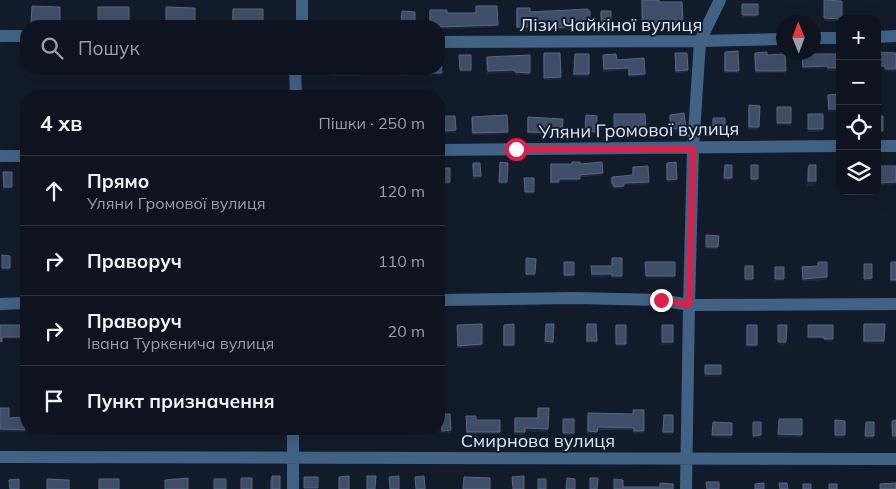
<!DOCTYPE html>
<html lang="uk">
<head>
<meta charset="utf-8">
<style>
	:root { --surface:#0e141f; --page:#171d28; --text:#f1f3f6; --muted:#9b9ea4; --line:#2e333d }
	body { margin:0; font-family:Mulish,sans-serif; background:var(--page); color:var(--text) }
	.controls { position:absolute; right:15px; top:15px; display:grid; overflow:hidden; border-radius:10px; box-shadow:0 5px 20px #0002 }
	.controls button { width:45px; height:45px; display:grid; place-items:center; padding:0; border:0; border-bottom:1px solid var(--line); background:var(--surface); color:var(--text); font:25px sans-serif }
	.compass { position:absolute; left:776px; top:15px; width:45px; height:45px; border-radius:50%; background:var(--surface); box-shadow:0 5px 20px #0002; rotate:359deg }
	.stop { position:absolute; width:15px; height:15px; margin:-11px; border:4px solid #e11d48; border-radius:50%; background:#fff }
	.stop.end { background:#e11d48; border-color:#fff; box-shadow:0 1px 5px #0008 }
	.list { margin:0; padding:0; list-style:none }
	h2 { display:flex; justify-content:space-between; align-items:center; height:65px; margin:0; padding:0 20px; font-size:21px }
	h2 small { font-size:16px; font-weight:400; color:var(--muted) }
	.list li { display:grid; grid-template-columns:32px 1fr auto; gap:15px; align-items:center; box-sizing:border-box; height:70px; padding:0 20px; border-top:1px solid var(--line) }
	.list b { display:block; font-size:19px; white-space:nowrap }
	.list p { margin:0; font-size:16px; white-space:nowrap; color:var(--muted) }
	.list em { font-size:16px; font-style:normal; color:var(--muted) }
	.icon { flex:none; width:28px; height:28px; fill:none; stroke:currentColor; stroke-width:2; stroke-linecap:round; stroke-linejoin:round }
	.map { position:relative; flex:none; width:896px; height:489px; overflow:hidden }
	.search { position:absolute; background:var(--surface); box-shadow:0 5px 20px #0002; left:20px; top:20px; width:425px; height:55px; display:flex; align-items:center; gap:12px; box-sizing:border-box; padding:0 18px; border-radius:20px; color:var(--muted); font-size:19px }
	.panel { position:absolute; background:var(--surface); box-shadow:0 5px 20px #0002; left:20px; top:90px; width:425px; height:345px; border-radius:20px }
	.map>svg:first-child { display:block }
</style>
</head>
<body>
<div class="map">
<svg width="896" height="489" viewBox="0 0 896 489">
	<rect width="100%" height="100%" fill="#121b29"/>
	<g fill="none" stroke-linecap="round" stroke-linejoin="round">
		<path stroke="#406385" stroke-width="12" d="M302 0V26
			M0 36H26
			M877 37 896 36
			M814 38H840
			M439 42 700 41 784 39
			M295 69 296 96
			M877 146H896
			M439 150 840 146
			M0 156H26
			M439 300 575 298 661 300 689 305 896 304
			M0 304 26 303
			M0 457 896 459
			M293 489V429
			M686 489 689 305 693 149 700 41 720 0"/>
	</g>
	<path fill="#2c3b56" d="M641 0H659V2L683 23 681 28 641 27Z
		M476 6 498 25 497 27 439 29V26H429V12L430 10 447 13H475Z
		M166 7 195 26H166Z
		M517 8 530 12 590 27 589 29 542 30V23H531L530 29H516V10Z
		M233 9 263 26H232V11Z
		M601 11 610 29H601L600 14Z
		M725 52 738 73H724V54Z
		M544 53 561 77 560 80H544L543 56Z
		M675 53 688 70 687 72 675 73Z
		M755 53 767 55 786 71 785 73H755L754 56Z
		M575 54 588 77 573 76 574 56Z
		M802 54H840V71H827V68L802 69Z
		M603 55 644 76 628 77V70L603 72Z
		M487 57 530 73 529 75H515V72L487 74 486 59Z
		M840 94V111L828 112 827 97 828 95Z
		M749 105 759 127 758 130H748V108Z
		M670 115 686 128 685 130 671 132 669 117Z
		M444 116 455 133H444Z
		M472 117 508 132 507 134 472 135 471 119Z
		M528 117 562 133V135L527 134V119Z
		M572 162 580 164 603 173 602 175 580 177 579 181H559L558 184H550V166L551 164H571Z
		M473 163 481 176 480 178 473 179 472 165Z
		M667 163 677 179 676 181 667 182 666 165Z
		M809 165 815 186H807V169Z
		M633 167 648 184 624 185 623 189H614V186H612L611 179 612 177 632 175V169Z
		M3 172 12 187 11 189H3Z
		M612 258 622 276 621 278H611V276L591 277V266H611Z
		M26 260V279H25V262Z
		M818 262 826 280 802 281V267L817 266Z
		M891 262H896V282H890V265Z
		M587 324 597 341 596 343H586V327Z
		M864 324 884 341V344L863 343V327Z
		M457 325 482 344 481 347 457 348Z
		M504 325 514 345 513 347H503V327Z
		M616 325 626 344V346H616L615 328Z
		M747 325 756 347H746V327Z
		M538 408 547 432 525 431 524 435H514V420L515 418H537Z
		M633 410 644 431 643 434H633V430H597L596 434H587L588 415V413L633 414Z
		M442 414 450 433H441V417Z
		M466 416 476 420 500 432 499 434H466Z
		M892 421 896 440H892L891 424Z
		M272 476 280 489H270V480Z"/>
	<path fill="#1a263c" d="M742 15H758L757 17 741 18Z
		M824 18 840 19V21H823Z
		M531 21H543L542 23H530Z
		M31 23H60V25H31Z
		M643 23H683L681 28 641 27Z
		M98 24 129 25 128 26H97Z
		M166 25H195V26H166Z
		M498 25 497 27 439 29V27Z
		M517 27H531L530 29H516Z
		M590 27 589 29 542 30 543 28Z
		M602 27H611L610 29H601Z
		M828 66 827 68 802 69 803 67Z
		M877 66H885L884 68H877Z
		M629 68 628 70 603 72 604 69Z
		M828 68H840V71H827Z
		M29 69H56L28 70Z
		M97 69H127V70L96 71Z
		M164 69 195 70 194 73 163 72Z
		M885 69H896V72L884 71Z
		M233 70 264 71 263 73H232Z
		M460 70H471L470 72H459Z
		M515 70V72L487 74 488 71Z
		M688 70 687 72 675 73 676 71Z
		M725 71H739L738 73H724Z
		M756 71H786L785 73H755Z
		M515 72 530 73 529 75H515Z
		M401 73H415L414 75 401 76Z
		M429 73H442L441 75H429Z
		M332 74H361L360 76H331Z
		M574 74H589L588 77 573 76Z
		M645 74 644 76 628 77 629 75Z
		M561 77 560 80H544V78Z
		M829 109H840V111L828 112Z
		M777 123H791L790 126 776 125Z
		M749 127H759L758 130H748Z
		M686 128 685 130 671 132V129Z
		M808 129H823L822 132H807Z
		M456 130 455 133H444L445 131Z
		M713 130H725L724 133 712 132Z
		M585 131 596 132 595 134H584Z
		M614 131H646L645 133H613Z
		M877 131H883L882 133H877Z
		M508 132 507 134 472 135 473 133Z
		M528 132 562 133V135L527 134Z
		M603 173 602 175 579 177 580 175Z
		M474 176H481L480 178 473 179Z
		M724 178H732L731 180H723Z
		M559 179H580L579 181H558Z
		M677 179 676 181 667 182V180Z
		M751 179H758L757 182H750Z
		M808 181H816L815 186H807Z
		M441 182H450L449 184H440Z
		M499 182H507L506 184H498Z
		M551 182H559L558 184H550Z
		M649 182 648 184 623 185 624 183Z
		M896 182V184L877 186V183Z
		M624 186 623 189H614V187Z
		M4 187H12L11 189H3Z
		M525 192H534L533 194H524Z
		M860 192H869L868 194H859Z
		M706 247H718V249H705Z
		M2 268H10L9 271 1 270Z
		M526 274H535V276H525Z
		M592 274H612L611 276 591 277Z
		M564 275H574V277H563Z
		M612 276H622L621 278H611Z
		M646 276H675L674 278 645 279Z
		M827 277 826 280 802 281 803 279Z
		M872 278 871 281H863L864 279Z
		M745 279H753L752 281H744Z
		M775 279H784V281H774Z
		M891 280H896V282H890Z
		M2 337H24L23 339H1Z
		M808 337H824L823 339H807Z
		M824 339H833L832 342 823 341Z
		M545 341 553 342 552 344H544Z
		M587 341H597L596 343H586Z
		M864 341H884V344L863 343Z
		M662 342H673L672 345H661Z
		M778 342H786L785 345 777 344Z
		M482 344 481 347 457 348 458 346Z
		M616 344H626V346H616Z
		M504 345H514L513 347H503Z
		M747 345H757L756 347H746Z
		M705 374H721L720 377H704Z
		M598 427 634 428 633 430 597 429Z
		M525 428 548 429 547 432 524 431Z
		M0 429 25 430 24 432H0Z
		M74 429 107 430V432H74Z
		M123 429 132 430 131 432H122Z
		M174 429H181V431H173Z
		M51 430H59L58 432H50Z
		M149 430H157L156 432H149Z
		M221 430H228V432H220Z
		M245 430H254V432H244Z
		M341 430H352L351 432H340Z
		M390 430H400L399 432H389Z
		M418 430H426L425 432 418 433Z
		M451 430 450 433H441L442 431Z
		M368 431H377V433L367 434Z
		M588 431 597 432 596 434H587Z
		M634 431H644L643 434H633Z
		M467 432H500L499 434H466Z
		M515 432H525L524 435H514Z
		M663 432H673L672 435 663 434Z
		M563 433H574V435H563Z
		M778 434 802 435 801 438 777 437Z
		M712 435H732L731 438 711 437Z
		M761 435 760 438H753V436Z
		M835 435H845L844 438H834Z
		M865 436H874L873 439H865Z
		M893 436H896V440H892Z"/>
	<path fill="#3f4e68" stroke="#58667f" d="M642 0H659V2H682L683 23H643Z
		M824 0 842 1V19L824 18Z
		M742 4H758V15H742Z
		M32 6 60 7V23H31Z
		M476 6H497L498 25 439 27 430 26V10H447V13H476Z
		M98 7H129V25L98 24Z
		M166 7 195 8V25H166Z
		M517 8H530V12L588 9V11H590V27L543 28V21H531V27H517Z
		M233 9H263V26H233Z
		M402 11 415 12V26H401Z
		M601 11H611V27H602Z
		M738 51 739 71H725V52Z
		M767 52V55L785 54 786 71H756L755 53Z
		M877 52 896 53V69H885V66H877Z
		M544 53H560L561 77 544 78Z
		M675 53H687L688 70 676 71Z
		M575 54H589V74H574Z
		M616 54 617 60 644 58 645 74 629 75V68L604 69 603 55Z
		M802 54H840V68H828V66L803 67Z
		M459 55H471V70H460Z
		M530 55V73L515 72V70L488 71 487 57Z
		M439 56H441L442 73H429V69H439Z
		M164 69H195V70Z
		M233 69H264V71L233 70Z
		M332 69H361V74H332Z
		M401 69H415V73H401Z
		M840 94V109H829L828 95Z
		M749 105 760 106 759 127H749Z
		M777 107H791V123H777Z
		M684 113 686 128 671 129 670 115Z
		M614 114H645L646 131H614Z
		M808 114H823V129H808Z
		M507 115 508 132 473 133 472 117Z
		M586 115 597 116 596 132 585 131Z
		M444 116H455L456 130 445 131Z
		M877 116H883V131H877Z
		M528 117 563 119 562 133 528 132Z
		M713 118H725V130H713Z
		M500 162 508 163 507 182H499Z
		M572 162H580V164L602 162 603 173 580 175V179H559V182H551V164H572Z
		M676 162 677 179 667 180V163Z
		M473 163H480L481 176H474Z
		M725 165H732V178H724Z
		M751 165H758V179H751Z
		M809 165H816V181H808Z
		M648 166 649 182 624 183V186L614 187V184H612V177L633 175V167Z
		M877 166H896V182L877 183Z
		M441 168H450V182H441Z
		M3 172H12V187H4Z
		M524 178H534V192H525Z
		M706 235 719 236 718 247H706Z
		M2 255 10 256V268H2Z
		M526 258 536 259 535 274H526Z
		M612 258H622V276H612V274H592L591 266H612Z
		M564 262H574V275H564Z
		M645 262H675V276H646Z
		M818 262H827V277L803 279 802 267 818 266Z
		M891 262H896V280H891Z
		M864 264H872V278L864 279Z
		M745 266H753V279H745Z
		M775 267H784V279H775Z
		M482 324V344L458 346 457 325Z
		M514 324V345H504V325Z
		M546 324H554L553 342 545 341Z
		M587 324H596L597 341H587Z
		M864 324H885L884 341H864Z
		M0 325H24V337H2V342L0 341Z
		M616 325H626V344H616Z
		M662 325H673V342H662Z
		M747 325H757V345H747Z
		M778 325H787L786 342H778Z
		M808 325H833V339H824V337H808Z
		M705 365H721V374H705Z
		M0 408H9V418L24 417 25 430 0 429Z
		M538 408H549L548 429 525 428V432H515V418H538Z
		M633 410H644V431H634V428L598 427 597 432 588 431V413L633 414Z
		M442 414H450L451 430 442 431Z
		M664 415H673V432H663Z
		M466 416H476V420H500V432H467Z
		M563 419H574V433H563Z
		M779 419H802V435L778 434Z
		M835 420 845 421V435H835Z
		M896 420V436H893L892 421Z
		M713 422 732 423V435H712Z
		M753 422H761V435L753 436Z
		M866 422H874V436H865Z
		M51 429H59V430H51Z
		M74 429H107V430Z
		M123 429H132V430Z
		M149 429H157V430H149Z
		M221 429H228V430H221Z
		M245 429H254V430H245Z
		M341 429H352V430H341Z
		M368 429H377V431H368Z
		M390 429H400V430H390Z
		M418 429H426V430H418Z
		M272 476H280V489H272Z
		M349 476V489H339V477Z
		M367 476H376L375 489H367Z
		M399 476V489H390L389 477Z
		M424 476 425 489H416L415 477Z
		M524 476V489H513L512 477Z
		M304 477H318V488H304Z
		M464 477 490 478V489H463Z
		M188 478V489H165V480Z
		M241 478H252V489H241Z
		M567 478 575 479V489H566Z
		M590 478H598L597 489H590Z
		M19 479V489H10L9 480Z
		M47 479 69 480V489H47Z
		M99 479H119V489H99Z
		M214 479H226V489H214Z
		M538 479H546V489H538Z
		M614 479 623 480V487H660V483L673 484V489H614Z
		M706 482H719V489H707Z
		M764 483V489H755V484Z
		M779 483H787L788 489H780Z
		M896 483V489H880V484Z
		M803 484H811V489H803Z
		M829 484H837V489H829Z"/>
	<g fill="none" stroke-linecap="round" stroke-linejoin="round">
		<path stroke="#e11d48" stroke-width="6" d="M516 149H693L689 305 661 300"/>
	</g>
	<g text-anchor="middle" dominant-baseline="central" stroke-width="4" stroke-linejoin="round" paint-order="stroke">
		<g font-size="18" fill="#dceafd" stroke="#121b29">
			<text x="611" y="24">Лізи Чайкіної вулиця</text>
			<text transform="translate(639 130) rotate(-1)">Уляни Громової вулиця</text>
			<text x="538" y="440">Смирнова вулиця</text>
		</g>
	</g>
</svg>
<div class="controls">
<button>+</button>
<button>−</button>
<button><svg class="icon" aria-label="locate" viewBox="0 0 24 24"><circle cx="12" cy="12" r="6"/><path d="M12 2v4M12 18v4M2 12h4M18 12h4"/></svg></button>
<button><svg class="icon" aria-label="layers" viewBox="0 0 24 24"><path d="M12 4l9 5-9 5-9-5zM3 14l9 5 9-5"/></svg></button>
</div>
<svg class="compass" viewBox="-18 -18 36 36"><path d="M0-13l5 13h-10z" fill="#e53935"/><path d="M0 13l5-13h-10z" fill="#9b9ea4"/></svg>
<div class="stop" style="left:516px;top:149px"></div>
<div class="stop end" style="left:661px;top:300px"></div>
<div class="search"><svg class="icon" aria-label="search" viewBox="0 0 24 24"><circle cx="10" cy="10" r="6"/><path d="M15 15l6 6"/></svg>Пошук</div>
<section class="panel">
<h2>4 хв<small>Пішки · 250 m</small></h2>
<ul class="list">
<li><svg class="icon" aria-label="ahead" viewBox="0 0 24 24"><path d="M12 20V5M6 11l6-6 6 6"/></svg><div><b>Прямо</b><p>Уляни Громової вулиця</p></div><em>120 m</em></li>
<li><svg class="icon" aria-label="right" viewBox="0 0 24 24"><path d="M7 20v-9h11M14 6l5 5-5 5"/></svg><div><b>Праворуч</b></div><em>110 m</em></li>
<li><svg class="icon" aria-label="right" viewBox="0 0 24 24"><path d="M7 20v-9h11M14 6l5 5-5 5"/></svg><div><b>Праворуч</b><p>Івана Туркенича вулиця</p></div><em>20 m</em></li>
<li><svg class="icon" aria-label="arrive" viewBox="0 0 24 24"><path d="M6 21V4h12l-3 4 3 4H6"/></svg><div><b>Пункт призначення</b></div></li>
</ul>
</section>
</div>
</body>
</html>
